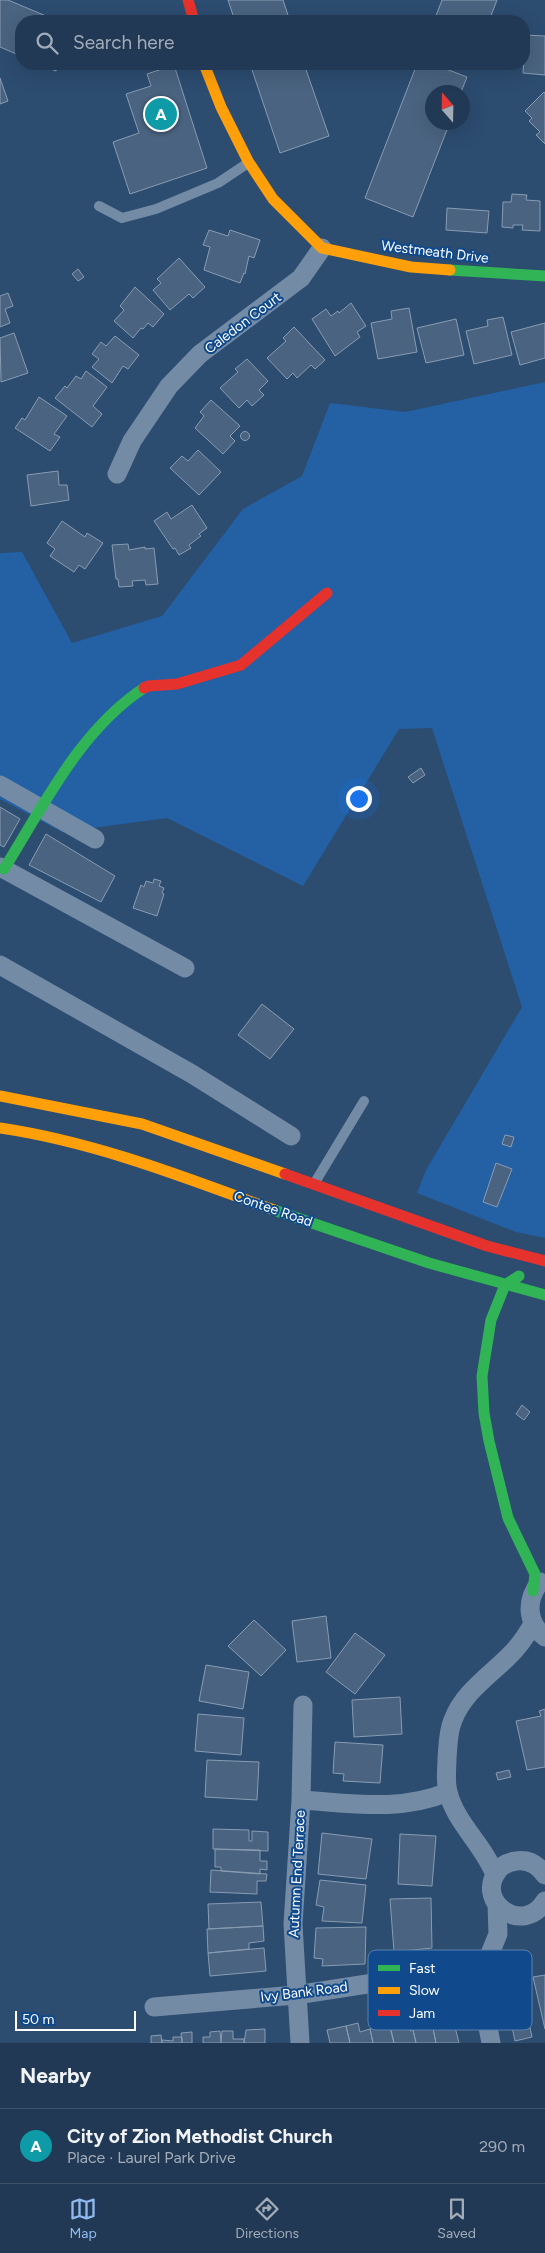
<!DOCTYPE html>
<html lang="en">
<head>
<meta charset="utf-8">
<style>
	:root { --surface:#213954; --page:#29405a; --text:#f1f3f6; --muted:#a2acb8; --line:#3e536b; --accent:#90b9f0 }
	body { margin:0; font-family:Figtree,sans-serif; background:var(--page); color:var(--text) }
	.compass { position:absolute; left:425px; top:85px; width:45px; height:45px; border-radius:50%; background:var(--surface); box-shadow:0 5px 20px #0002; rotate:340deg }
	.scale { position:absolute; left:15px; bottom:12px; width:121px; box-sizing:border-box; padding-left:5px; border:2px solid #fff; border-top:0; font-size:14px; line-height:18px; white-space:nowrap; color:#fff; -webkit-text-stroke:4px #104a8c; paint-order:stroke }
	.you { position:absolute; left:358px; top:798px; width:18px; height:18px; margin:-12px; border:4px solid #fff; border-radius:50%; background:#1a73e8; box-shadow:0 0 0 8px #1a73e833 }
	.badge { display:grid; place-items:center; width:32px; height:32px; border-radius:50%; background:var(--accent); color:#fff; font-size:16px; font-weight:700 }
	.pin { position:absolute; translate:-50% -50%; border:2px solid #fff; box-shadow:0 1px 5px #0006 }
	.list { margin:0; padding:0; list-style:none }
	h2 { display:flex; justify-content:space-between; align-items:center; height:65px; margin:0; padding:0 20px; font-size:21px }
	h2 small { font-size:16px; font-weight:400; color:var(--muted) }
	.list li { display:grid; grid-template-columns:32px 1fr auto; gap:15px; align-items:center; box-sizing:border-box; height:75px; padding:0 20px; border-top:1px solid var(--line) }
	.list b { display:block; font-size:19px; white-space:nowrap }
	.list p { margin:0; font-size:16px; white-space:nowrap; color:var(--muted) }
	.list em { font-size:16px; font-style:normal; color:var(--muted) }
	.icon { flex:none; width:28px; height:28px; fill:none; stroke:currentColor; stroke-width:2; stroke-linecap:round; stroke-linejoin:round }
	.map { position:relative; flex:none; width:545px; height:2043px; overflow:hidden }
	.search { position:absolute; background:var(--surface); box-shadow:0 5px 20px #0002; left:15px; right:15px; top:15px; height:55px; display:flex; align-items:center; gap:12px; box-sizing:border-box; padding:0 18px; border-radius:20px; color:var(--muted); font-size:19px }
	.sheet { height:140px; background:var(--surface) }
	nav { display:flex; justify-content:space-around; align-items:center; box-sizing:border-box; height:70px; border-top:1px solid var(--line); background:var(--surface); font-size:14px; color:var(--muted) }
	nav a { display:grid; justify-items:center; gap:2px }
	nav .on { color:var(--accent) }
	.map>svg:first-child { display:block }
</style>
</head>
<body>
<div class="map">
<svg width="545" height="2043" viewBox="0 0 545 2043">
	<rect width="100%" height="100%" fill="#2c4c70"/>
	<path fill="#2361a4" d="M545 382V1238L516 1232 417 1193 426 1170 522 1007 432 728 399 729 303 886 167 818 62 832 0 799V553L22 552 72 643 162 616 243 509 302 476 330 403 405 412Z"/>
	<path fill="#4a6380" stroke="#889cb3" d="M0 0H8L58 21H21V56L0 47Z
		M228 0H283L290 21H235Z
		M442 0H497L489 21H434Z
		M525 35 545 36V75L523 73 524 58 527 59V48L524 47Z
		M38 64H59L56 71Z
		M250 64H304L329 136 280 153Z
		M417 64H433L467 77 461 92H432V122H450L413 217 365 198Z
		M174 65 207 168 130 194 113 142 139 133 126 94 151 86 147 74Z
		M0 78 8 101 0 104Z
		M544 92 545 93V144L536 135 540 132 529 121 532 118 525 111Z
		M512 194 527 195 526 200 540 201V231L522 230 523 225H513V228L502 227 503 202H511Z
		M447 208 489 211 487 233 446 230Z
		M209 230 228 236 230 230 260 240 254 258 249 256 245 274 244 273 240 283 204 270 210 247 203 245Z
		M179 258 205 287 193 298 189 294 170 310 153 290 161 283 157 279Z
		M78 269 84 277 78 281 72 274Z
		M135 287 164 314 153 327 148 323 143 329 141 328 133 338 114 321 124 310 120 306Z
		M8 293 13 306 5 309 10 323 0 327V296Z
		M351 303 366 326 357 332 360 337 335 356 312 319 326 309 331 316 338 311 339 313Z
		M409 308 417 352 378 359 371 323 392 319 391 311Z
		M503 317 512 355 474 364 466 331 488 326 487 320Z
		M456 319 464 355 426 363 417 328Z
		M545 323V358L520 365 511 332Z
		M294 327 325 360 315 369 311 365 297 378 293 373 287 379 267 358 286 341 283 338Z
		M14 333 28 373 1 382 0 338Z
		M115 336 139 355 128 369 123 366 112 383 92 367 99 359 92 354 101 342 106 346Z
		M247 359 268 381 259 390 264 395 252 406 247 400 239 408 220 388 238 372 235 369Z
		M86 371 107 387 93 406 102 414 92 427 55 398 65 386 67 388 76 376 81 379Z
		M39 397 67 416 54 434 60 437 50 451 15 428 22 418 25 420Z
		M211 400 240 426 230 436 235 441 223 454 195 428 204 416 200 412Z
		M240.5 436a4.5 4.5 0 1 1 9 0a4.5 4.5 0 1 1-9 0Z
		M198 450 221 472 199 495 170 468 182 456 188 461Z
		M58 471 59 485H67L69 500 31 506 27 475Z
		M192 505 207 528 199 534 201 536 189 545 191 548 179 555 175 548 173 549 154 521 167 512 171 519Z
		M62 521 85 537 87 533 103 543 85 569 79 565 74 572 50 556 55 549 47 543Z
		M128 544 129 550 145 547V549L154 548 158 584 146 585 145 580 132 581 133 586 119 587 118 579H116L112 545Z
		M421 768 425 775 413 783 408 777Z
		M0 807 20 819 4 847 0 845Z
		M46 834 115 876 101 902 29 865Z
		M154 879 161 881 159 886 164 888 162 893 164 894 157 916 133 908 141 885 144 887 146 881 153 883Z
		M262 1004 294 1029 270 1059 238 1035Z
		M505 1135 514 1137 511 1147 502 1144Z
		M496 1163 512 1169 497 1207 483 1202Z
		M522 1405 530 1412 524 1420 516 1414Z
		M326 1616 331 1658 297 1662 292 1621Z
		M254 1620 286 1650 261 1676 228 1646Z
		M355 1633 385 1655 355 1694 326 1672Z
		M206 1665 249 1672 243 1709 199 1701Z
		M400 1697 402 1734 354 1737 352 1700Z
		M545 1709V1767L527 1770 516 1721 541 1716 539 1711Z
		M198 1714 244 1718 241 1755 195 1751Z
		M335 1742 383 1745 380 1783 343 1781 344 1774 333 1773Z
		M207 1760 259 1762 257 1800 205 1797Z
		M509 1770 511 1777 498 1780 496 1773Z
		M213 1829 249 1830V1841H252V1831L268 1832V1851L213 1849Z
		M322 1833 372 1839 366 1879 318 1874Z
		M400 1834 436 1836 432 1886 398 1884Z
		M215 1849 260 1850V1861H267V1870L260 1869V1874L221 1871V1867H215Z
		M211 1870 267 1874 266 1881H257V1894L210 1892Z
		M320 1880 366 1885 362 1923 322 1921 324 1907 316 1905Z
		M431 1898 432 1948 394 1952 390 1899Z
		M261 1902 263 1926 209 1929 208 1904Z
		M263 1926 264 1941 249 1943V1949L208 1953 207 1929Z
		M366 1927 365 1964 322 1966 323 1959 314 1958 316 1928Z
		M264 1948 266 1971 210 1976 208 1953Z
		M545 1975V2029L533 1977Z
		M449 2003 453 2019 448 2020 449 2024 454 2023 459 2043H436L430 2014 432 2013 430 2007Z
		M525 2004 532 2037 515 2041 508 2008Z
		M426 2008 430 2014 436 2043H416L410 2017 417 2015 416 2011Z
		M398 2014 401 2026 408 2025 410 2031 413 2030 416 2043H394L388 2016Z
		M358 2023 360 2032 370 2029 373 2043H350L346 2026Z
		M389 2024 394 2043H373L370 2029Z
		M346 2026 350 2043H330L327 2030Z
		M265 2029V2043H244L246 2030Z
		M220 2031 221 2043H203V2037H210V2032Z
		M222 2031H233V2039H244V2043H221Z
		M192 2032V2043H182L181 2033Z
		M161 2035 162 2043H151V2036Z
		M173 2037H182V2043H162V2040L173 2041Z"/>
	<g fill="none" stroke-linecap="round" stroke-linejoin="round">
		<path stroke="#738ba5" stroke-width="10" d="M99 206 122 218 156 209 218 183 248 163
			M314 1184 364 1101
			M483 1978 524 1982"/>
		<path stroke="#738ba5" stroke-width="19" d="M117 474 132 441 169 386 200 354 301 278 322 248
			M0 785 95 839
			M0 867 185 968
			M0 965 192 1074 291 1136
			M540 1582C526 1600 526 1622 545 1637
			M301 1800C351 1803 400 1812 448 1792
			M495 1875C484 1845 456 1824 448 1792 445 1781 447 1769 447 1758 448 1746 448 1731 453 1720 463 1693 489 1676 508 1657 519 1647 526 1636 533 1624
			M545 1875C538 1865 529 1859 516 1861 508 1862 501 1866 497 1872 475 1903 524 1936 545 1901
			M154 2007 296 1995 445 1972 483 1978
			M300 2043 293 1924 301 1800 303 1705
			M491 2043 482 1996 487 1961 498 1934 497 1905"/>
		<path stroke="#30b455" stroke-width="11" d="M450 270 545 276
			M4 869C44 805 80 730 144 688
			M274 1210 429 1263 545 1295
			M519 1276 505 1285 491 1320 482 1376 484 1413 489 1441 508 1518 535 1574 533 1591"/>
		<path stroke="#ff9f0a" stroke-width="11" d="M204 64 221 107 248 161 273 199 322 248 411 267 450 270
			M0 1096 142 1124 285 1174
			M0 1128C95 1142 184 1177 274 1210"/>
		<path stroke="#e5322d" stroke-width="11" d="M188 0 194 21
			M144 688 148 686 177 684 241 665 327 593
			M285 1174 487 1246 545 1261"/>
	</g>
	<g text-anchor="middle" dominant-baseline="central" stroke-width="4" stroke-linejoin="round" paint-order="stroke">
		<g font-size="14" fill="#fff" stroke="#104a8c">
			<text transform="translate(435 252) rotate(7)">Westmeath Drive</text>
			<text transform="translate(243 323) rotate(-37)">Caledon Court</text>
			<text transform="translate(273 1209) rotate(19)">Contee Road</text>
			<text transform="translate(297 1874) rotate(-87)">Autumn End Terrace</text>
			<text transform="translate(304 1992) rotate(-7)">Ivy Bank Road</text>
		</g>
	</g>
	<rect x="368" y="1950" width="164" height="80" rx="8" fill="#104a8c" stroke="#5880ae" stroke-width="1"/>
	<rect x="378" y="1965" width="22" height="6" fill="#30b455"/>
	<rect x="378" y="1987" width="22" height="7" fill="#ff9f0a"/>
	<rect x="378" y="2010" width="22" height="6" fill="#e5322d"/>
	<g font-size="14" fill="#fff">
		<text x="409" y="1973">Fast</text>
		<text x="409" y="1995">Slow</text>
		<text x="409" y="2018">Jam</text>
	</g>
</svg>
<svg class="compass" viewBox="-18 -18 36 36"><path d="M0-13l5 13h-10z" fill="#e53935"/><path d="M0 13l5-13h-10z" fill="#a2acb8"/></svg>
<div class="scale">50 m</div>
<div class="you"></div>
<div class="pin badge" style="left:161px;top:114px;background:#0f9aa8">A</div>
<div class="search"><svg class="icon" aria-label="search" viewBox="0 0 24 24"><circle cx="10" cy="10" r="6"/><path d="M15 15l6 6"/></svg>Search here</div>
</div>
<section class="sheet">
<h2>Nearby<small></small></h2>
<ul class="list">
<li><span class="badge" style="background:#0f9aa8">A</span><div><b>City of Zion Methodist Church</b><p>Place · Laurel Park Drive</p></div><em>290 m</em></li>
</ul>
</section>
<nav>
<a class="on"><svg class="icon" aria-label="map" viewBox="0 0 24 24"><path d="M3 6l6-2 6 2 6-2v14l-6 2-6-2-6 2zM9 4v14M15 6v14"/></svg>Map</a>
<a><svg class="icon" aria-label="directions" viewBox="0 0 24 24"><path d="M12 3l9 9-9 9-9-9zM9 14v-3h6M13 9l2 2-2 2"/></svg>Directions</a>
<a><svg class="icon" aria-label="saved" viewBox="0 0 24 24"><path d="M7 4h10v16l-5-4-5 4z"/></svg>Saved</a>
</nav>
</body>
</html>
